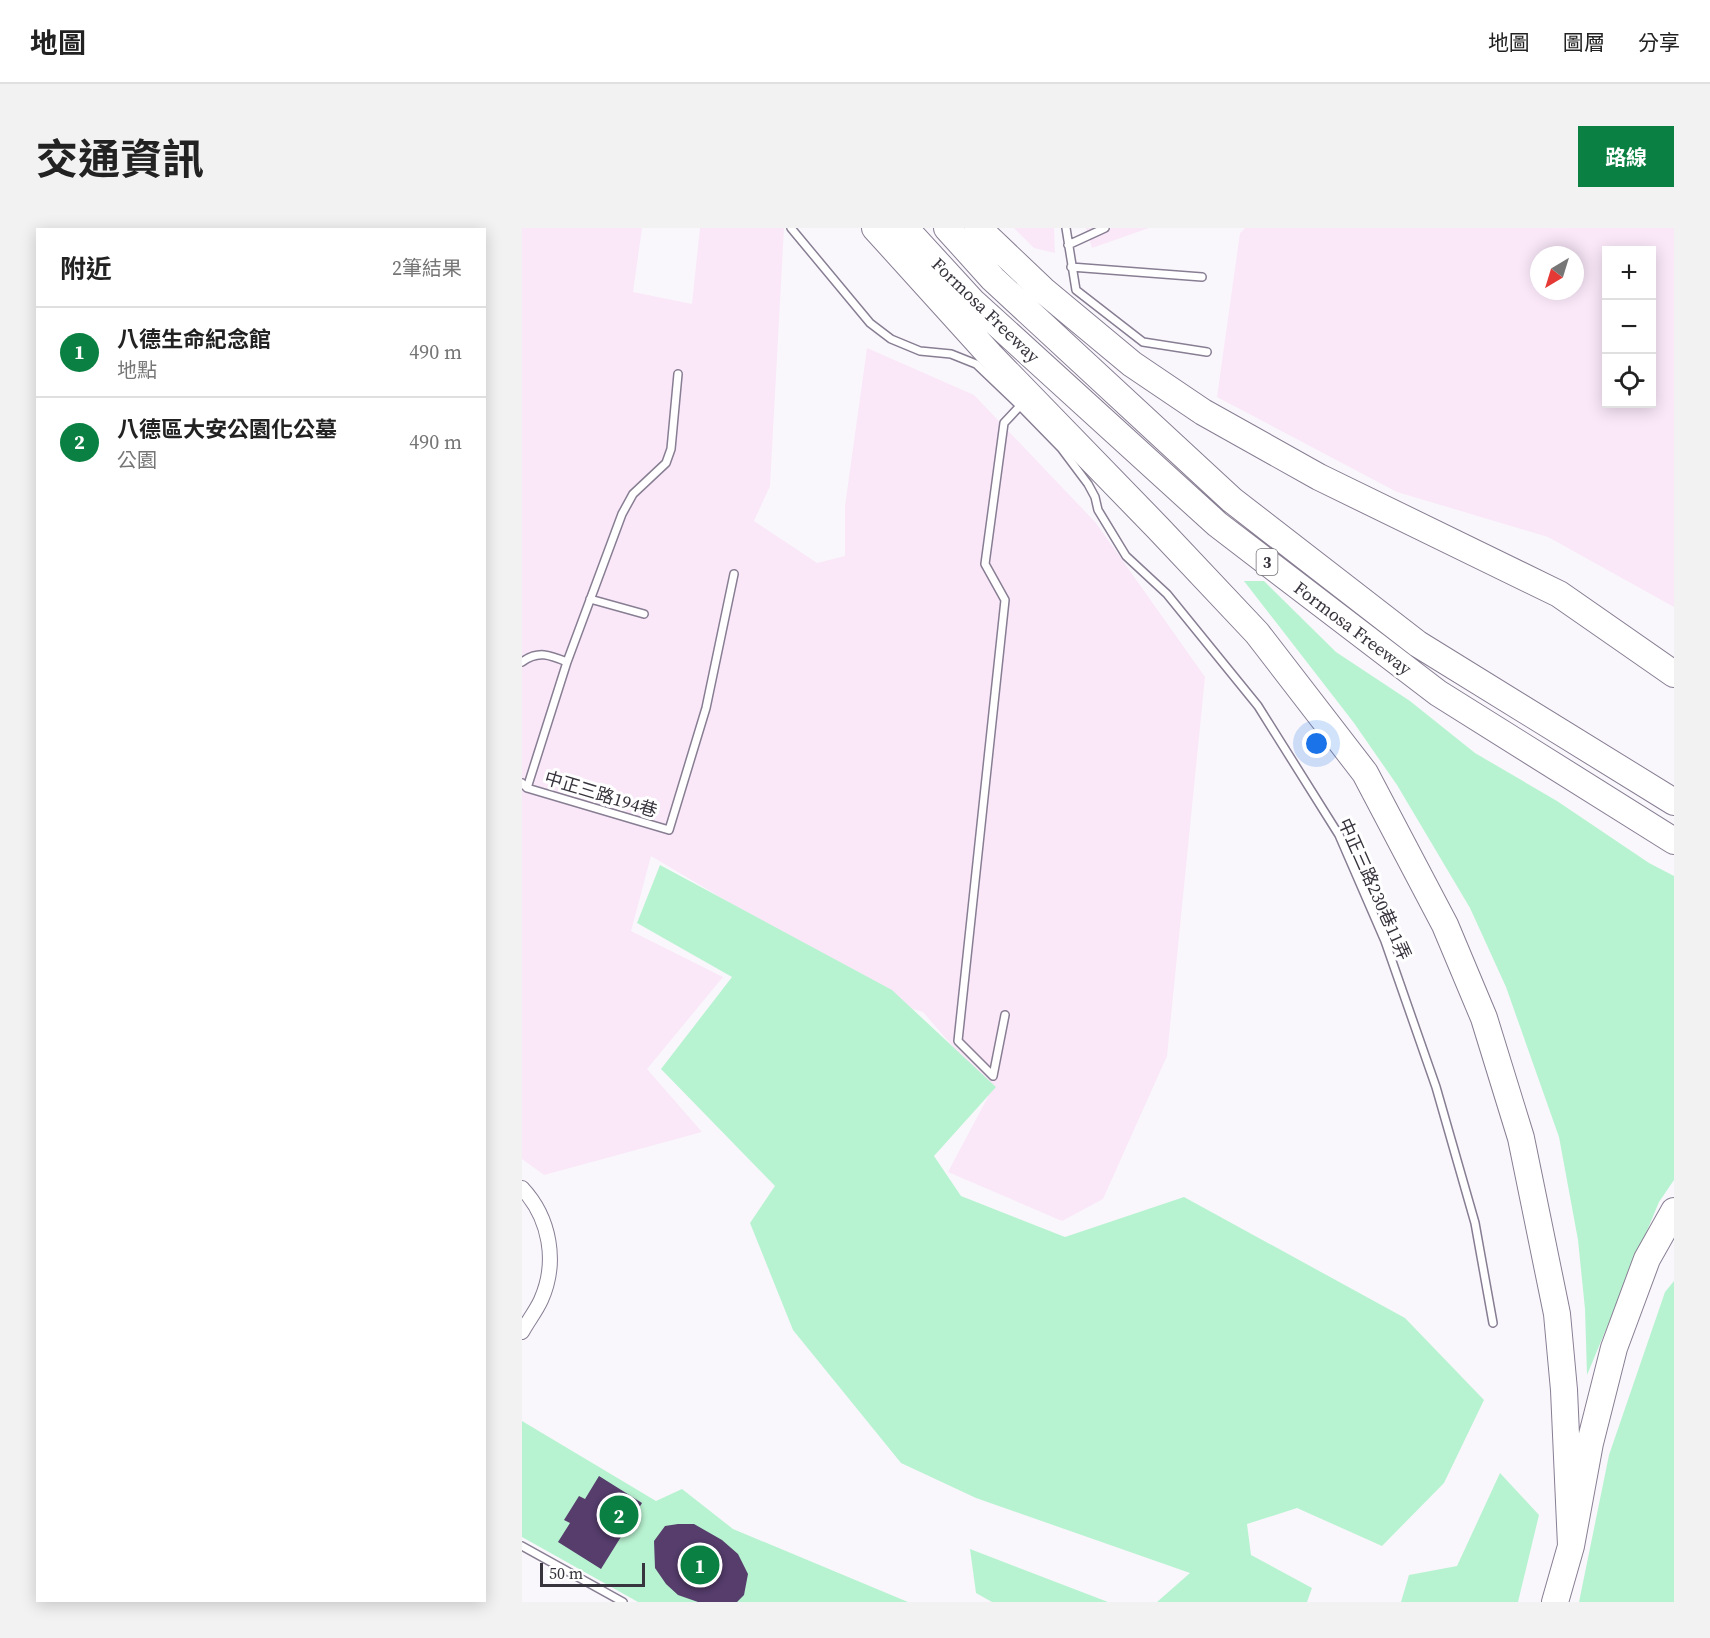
<!DOCTYPE html>
<html lang="zh-TW">
<head>
<meta charset="utf-8">
<style>
	:root { --surface:#fff; --page:#f2f2f2; --text:#222; --muted:#767676; --line:#e0e0e0; --accent:#0b8043 }
	body { margin:0; font-family:"Source Serif 4","Noto Sans TC",serif; background:var(--page); color:var(--text) }
	.controls { position:absolute; right:18px; top:18px; display:grid; overflow:hidden; border-radius:0px; box-shadow:0 3px 15px #0003 }
	.controls button { width:54px; height:54px; display:grid; place-items:center; padding:0; border:0; border-bottom:2px solid var(--line); background:var(--surface); color:var(--text); font:30px sans-serif }
	.compass { position:absolute; left:1008px; top:18px; width:54px; height:54px; border-radius:50%; background:var(--surface); box-shadow:0 3px 15px #0003; rotate:218deg }
	.scale { position:absolute; left:18px; bottom:15px; width:105px; box-sizing:border-box; padding-left:6px; border:3px solid #38343d; border-top:0; font-size:16px; line-height:21px; white-space:nowrap; color:#38343d; -webkit-text-stroke:4px #fff; paint-order:stroke }
	.you { position:absolute; left:795px; top:516px; width:21px; height:21px; margin:-15px; border:4px solid #fff; border-radius:50%; background:#1a73e8; box-shadow:0 0 0 9px #1a73e833 }
	.badge { display:grid; place-items:center; width:39px; height:39px; border-radius:50%; background:var(--accent); color:#fff; font-size:20px; font-weight:700 }
	.pin { position:absolute; translate:-50% -50%; border:3px solid #fff; box-shadow:0 2px 6px #0006 }
	.list { margin:0; padding:0; list-style:none }
	h2 { display:flex; justify-content:space-between; align-items:center; height:78px; margin:0; padding:0 24px; font-size:26px }
	h2 small { font-size:20px; font-weight:400; color:var(--muted) }
	.list li { display:grid; grid-template-columns:39px 1fr auto; gap:18px; align-items:center; box-sizing:border-box; height:90px; padding:0 24px; border-top:2px solid var(--line) }
	.list b { display:block; font-size:22px; white-space:nowrap }
	.list p { margin:0; font-size:20px; white-space:nowrap; color:var(--muted) }
	.list em { font-size:20px; font-style:normal; color:var(--muted) }
	.icon { flex:none; width:33px; height:33px; fill:none; stroke:currentColor; stroke-width:2; stroke-linecap:round; stroke-linejoin:round }
	.map { position:relative; flex:none; width:1152px; height:1374px; overflow:hidden; border-radius:0px }
	header { display:flex; align-items:center; gap:36px; box-sizing:border-box; height:84px; padding:0 30px; background:var(--surface); border-bottom:2px solid var(--line) }
	header strong { font-size:28px }
	nav { display:flex; gap:33px; margin-inline-start:auto; font-size:21px }
	.intro { display:flex; align-items:center; justify-content:space-between; box-sizing:border-box; height:144px; padding:0 36px }
	h1 { margin:0; font-size:42px }
	.button { padding:15px 27px; border-radius:0px; background:var(--accent); color:#fff; font-size:21px; font-weight:700 }
	main { display:flex; gap:36px; padding:0 36px }
	aside { flex:1; background:var(--surface); border-radius:0px; box-shadow:0 3px 15px #0003 }
	.map>svg:first-child { display:block }
</style>
</head>
<body>
<header>
<strong>地圖</strong>
<nav><a>地圖</a><a>圖層</a><a>分享</a></nav>
</header>
<div class="intro"><h1>交通資訊</h1><a class="button">路線</a></div>
<main>
<aside>
<h2>附近<small>2筆結果</small></h2>
<ul class="list">
<li><span class="badge">1</span><div><b>八德生命紀念館</b><p>地點</p></div><em>490 m</em></li>
<li><span class="badge">2</span><div><b>八德區大安公園化公墓</b><p>公園</p></div><em>490 m</em></li>
</ul>
</aside>
<div class="map">
<svg width="1152" height="1374" viewBox="0 0 1152 1374">
	<rect width="100%" height="100%" fill="#f9f7fc"/>
	<path fill="#fae8f9" fill-rule="evenodd" d="M0 0H120L111 64 170 76 178 0H262L248 258 232 293 295 335 323 328V278L345 120 452 167 574 295 683 449 645 828 581 971 540 993 426 944 469 863 401 784 310 757 250 700 129 628 109 703 201 749 125 841 180 904 22 947 0 931Z
		M492 0H532L533 25 512 20Z
		M564 0H627L570 20Z
		M723 0H1152V379L1026 309 875 264 695 169 718 5ZM1130 22V176H1084V22ZM1017 27H1053V63H1017Z"/>
	<path fill="#b8f3d1" d="M722 353H742L814 424 888 473 953 525 1035 573 1127 635 1152 648V952L1137 974 1065 1147 1063 1081 1056 1012 1037 909 984 759 948 680 875 557 832 495Z
		M138 637 370 762 474 859 412 928 439 968 543 1009 662 969 883 1090 962 1172 922 1255 860 1318 775 1280 725 1296 729 1327 790 1360 785 1374H635L668 1345 454 1270 379 1235 271 1102 228 995 253 958 139 841 210 749 115 695Z
		M1152 1053V1374H1057L1087 1227 1143 1064Z
		M0 1193 134 1273 160 1261 211 1301 386 1374H116L0 1309Z
		M978 1245 1017 1287 996 1374H879L887 1347 935 1338Z
		M448 1321 586 1374H470L454 1365Z"/>
	<path fill="#563d6c" d="M77 1248 120 1275 79 1341 36 1314 48 1295 42 1292 57 1268 63 1271Z
		M156 1296H172L200 1312 216 1326 226 1346 222 1367 215 1374H176L156 1367 144 1356 133 1340 132 1313 143 1298Z"/>
	<g fill="none" stroke-linecap="round" stroke-linejoin="round">
		<g stroke="#887e93" stroke-width="10">
			<path id="service" d="M269 0 348 95 369 111 398 123 429 126 454 136 498 178 539 220 566 256 573 269 576 282 604 328 645 366 736 478 817 607 863 713 914 859 953 995 971 1095
				M544 0 554 62 621 114 685 124
				M546 17 583 0
				M549 39 680 49
				M68 371 122 386
				M0 434C16 422 28 427 45 434
				M0 555 5 560 147 602 184 480 212 346
				M5 560 45 434 100 286 111 266 144 235 149 221 156 146
				M483 787 471 848 436 813 483 372 463 336 482 195 498 178
				M0 1318 101 1374"/>
		</g>
		<g stroke="#887e93" stroke-width="16">
			<path id="minor" d="M0 960C28 990 36 1034 19 1072 14 1083 6 1093 0 1104"/>
		</g>
		<g stroke="#887e93" stroke-width="28">
			<path id="motorway" d="M353 0 468 127 636 300 735 405 843 545 923 697 962 790 999 910 1035 1086 1042 1162 1049 1318
				M383 0 450 73 695 296 916 465 1152 613
				M425 0 471 51 710 272 896 416 1152 574
				M456 0 521 62 610 136 681 184 797 249 1037 366 1152 446
				M1033 1374 1049 1318 1068 1215 1092 1120 1125 1031 1152 983"/>
		</g>
		<use href="#service" stroke="#fff" stroke-width="7"/>
		<use href="#minor" stroke="#fff" stroke-width="14"/>
		<use href="#motorway" stroke="#fff" stroke-width="26"/>
	</g>
	<g text-anchor="middle" dominant-baseline="central" stroke-width="6" stroke-linejoin="round" paint-order="stroke">
		<rect fill="#fff" stroke="#747177" stroke-width="1.5" x="734.5" y="321" width="21" height="26" rx="4.5"/>
		<g font-size="16" font-weight="bold" fill="#38343d">
			<text x="745" y="334">3</text>
		</g>
		<g font-size="18" fill="#38343d" stroke="#fff">
			<text transform="translate(464 82) rotate(44)">Formosa Freeway</text>
			<text transform="translate(831 400) rotate(37)">Formosa Freeway</text>
			<text transform="translate(79 566) rotate(17)">中正三路194巷</text>
			<text transform="translate(853 661) rotate(66)">中正三路230巷11弄</text>
		</g>
	</g>
</svg>
<div class="controls">
<button>+</button>
<button>−</button>
<button><svg class="icon" aria-label="locate" viewBox="0 0 24 24"><circle cx="12" cy="12" r="6"/><path d="M12 2v4M12 18v4M2 12h4M18 12h4"/></svg></button>
</div>
<svg class="compass" viewBox="-18 -18 36 36"><path d="M0-13l5 13h-10z" fill="#e53935"/><path d="M0 13l5-13h-10z" fill="#767676"/></svg>
<div class="scale">50 m</div>
<div class="you"></div>
<div class="pin badge" style="left:178px;top:1337px">1</div>
<div class="pin badge" style="left:97px;top:1287px">2</div>
</div>
</main>
</body>
</html>
